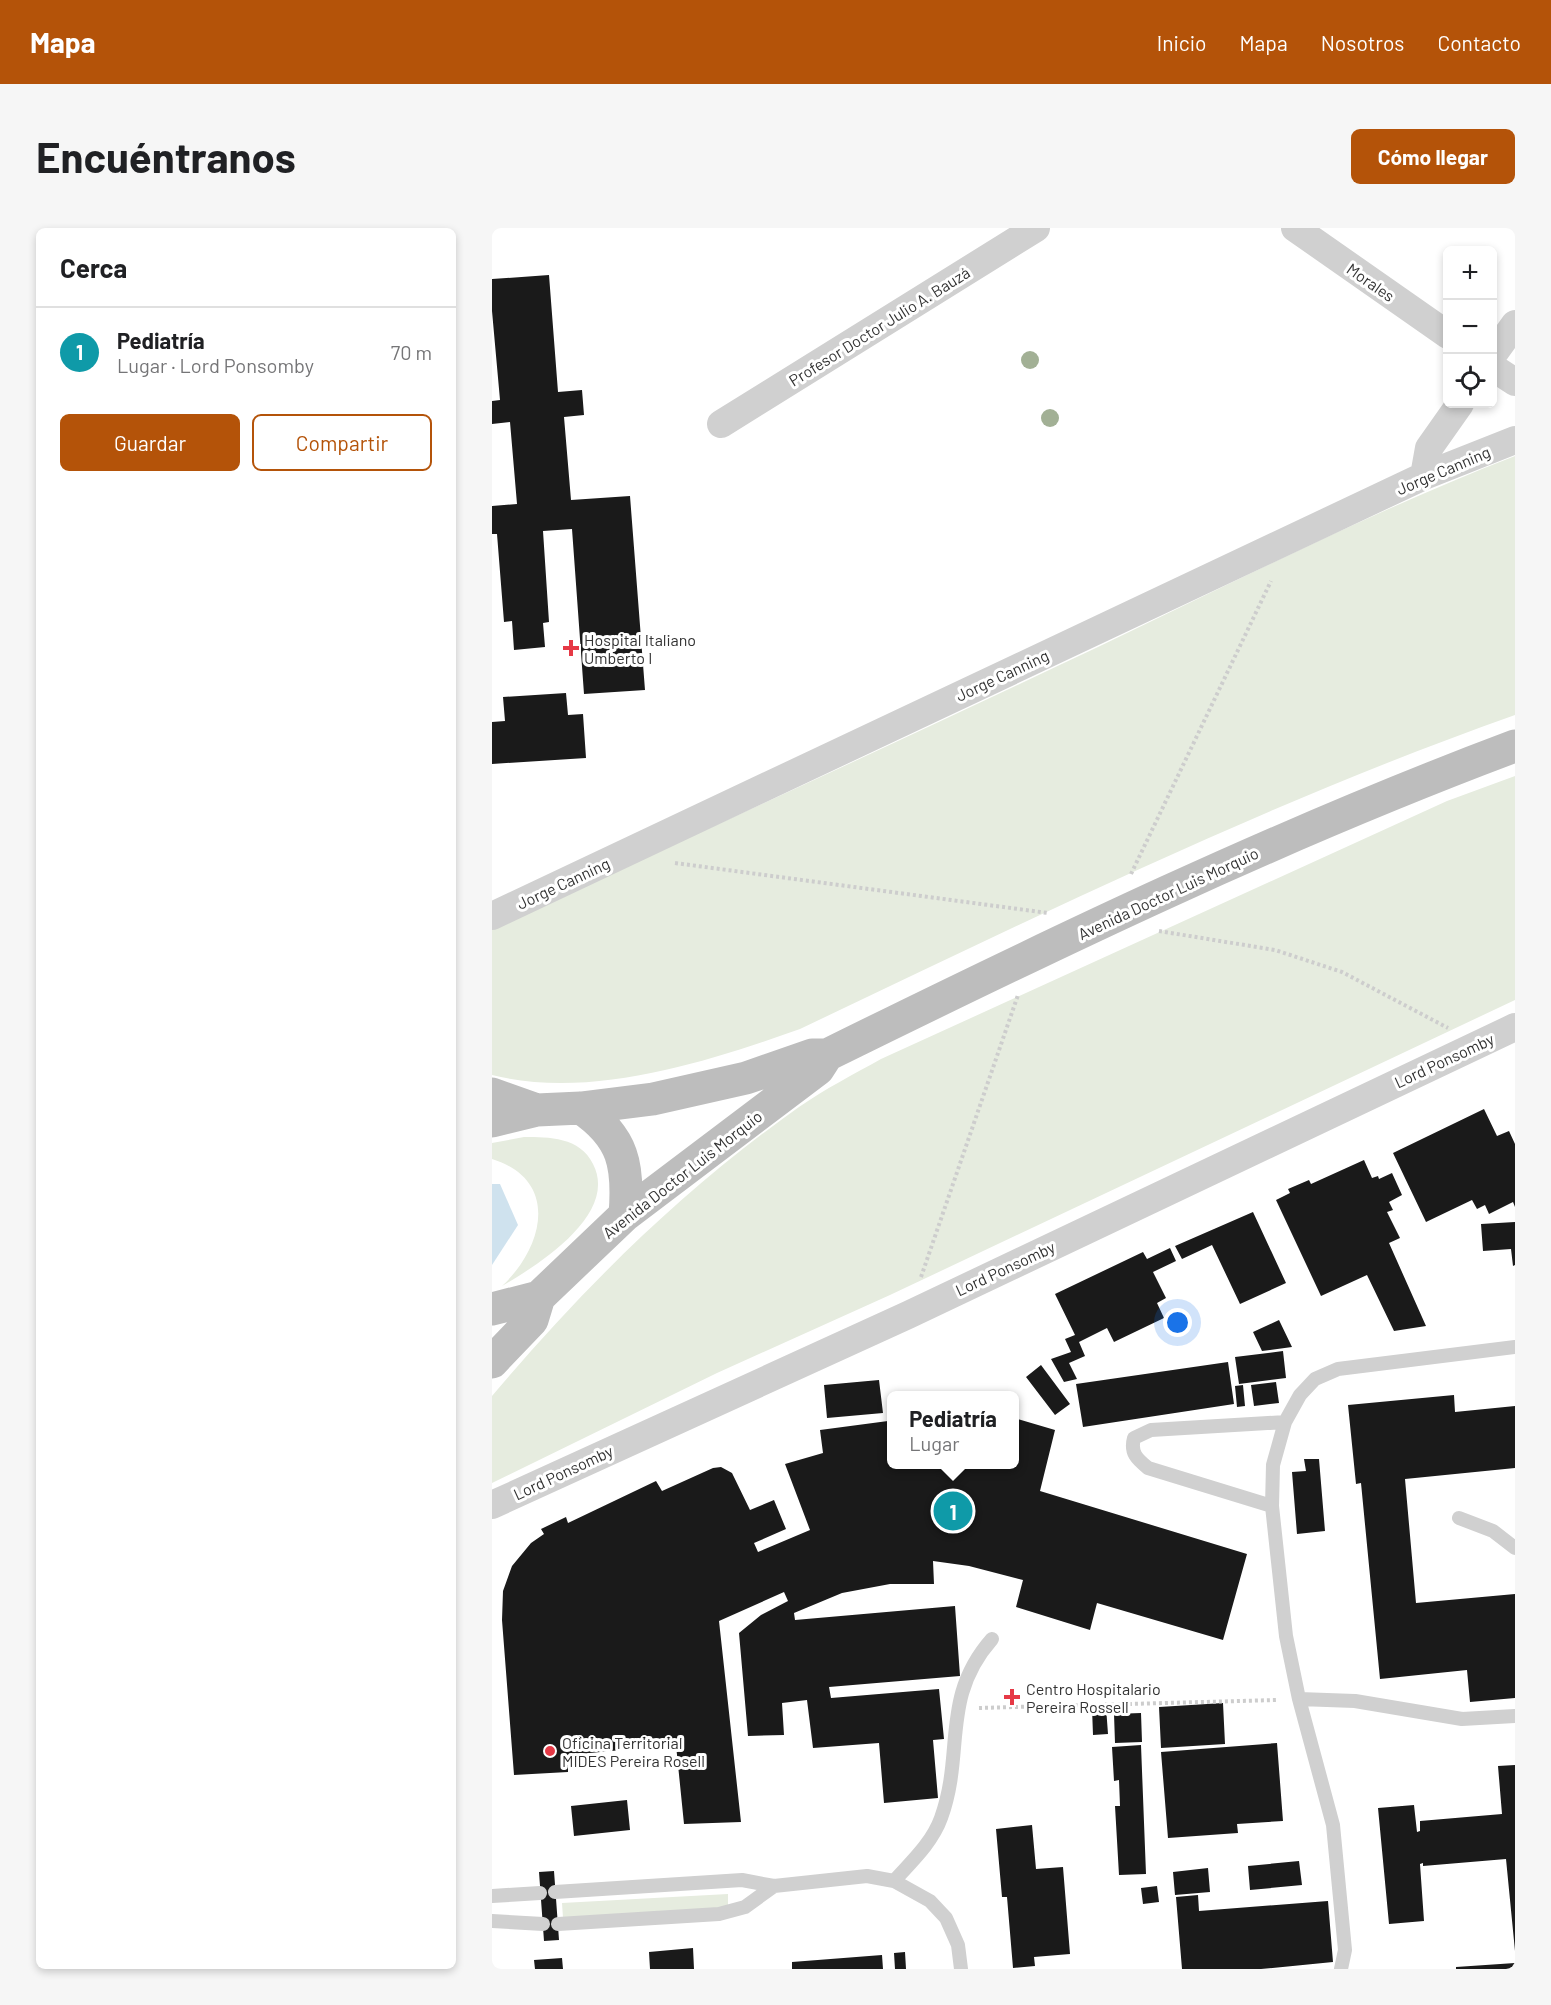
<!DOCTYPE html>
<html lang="es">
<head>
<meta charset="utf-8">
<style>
	:root { --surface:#fff; --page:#f6f6f6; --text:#202124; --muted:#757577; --line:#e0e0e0; --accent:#b45309 }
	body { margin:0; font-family:Barlow,sans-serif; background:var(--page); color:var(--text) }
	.controls { position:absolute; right:18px; top:18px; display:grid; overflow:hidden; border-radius:9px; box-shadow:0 3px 9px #0003 }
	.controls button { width:54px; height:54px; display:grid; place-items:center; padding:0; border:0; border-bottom:2px solid var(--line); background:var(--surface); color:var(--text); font:30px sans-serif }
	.you { position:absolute; left:686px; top:1095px; width:21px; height:21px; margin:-15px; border:4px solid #fff; border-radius:50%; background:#1a73e8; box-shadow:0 0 0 9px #1a73e833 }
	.badge { display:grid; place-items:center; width:39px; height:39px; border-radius:50%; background:var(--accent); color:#fff; font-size:20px; font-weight:700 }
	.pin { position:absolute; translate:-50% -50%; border:3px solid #fff; box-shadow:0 2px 6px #0006 }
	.popup { position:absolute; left:395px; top:1163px; width:132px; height:78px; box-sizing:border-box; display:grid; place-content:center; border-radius:9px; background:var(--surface); filter:drop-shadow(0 2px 4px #0005); font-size:20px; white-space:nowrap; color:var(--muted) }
	.popup b { font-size:22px; color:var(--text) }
	.popup::after { content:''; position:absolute; left:50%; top:100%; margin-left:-12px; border:12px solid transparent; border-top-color:var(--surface) }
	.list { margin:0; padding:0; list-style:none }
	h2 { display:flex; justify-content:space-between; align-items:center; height:78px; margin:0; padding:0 24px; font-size:26px }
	h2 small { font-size:20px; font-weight:400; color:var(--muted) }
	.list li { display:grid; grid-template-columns:39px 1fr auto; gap:18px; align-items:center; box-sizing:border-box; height:90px; padding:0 24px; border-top:2px solid var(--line) }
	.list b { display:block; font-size:22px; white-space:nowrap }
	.list p { margin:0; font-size:20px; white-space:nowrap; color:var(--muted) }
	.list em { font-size:20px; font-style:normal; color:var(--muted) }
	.actions { display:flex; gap:12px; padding:18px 24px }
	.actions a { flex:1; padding:14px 0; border:2px solid var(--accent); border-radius:9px; text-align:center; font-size:21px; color:var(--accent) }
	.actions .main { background:var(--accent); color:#fff }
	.icon { flex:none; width:33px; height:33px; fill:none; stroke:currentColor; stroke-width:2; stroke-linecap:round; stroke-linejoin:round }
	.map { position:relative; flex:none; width:1023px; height:1741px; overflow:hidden; border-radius:9px }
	header { display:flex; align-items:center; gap:36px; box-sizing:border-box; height:84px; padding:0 30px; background:var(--accent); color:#fff }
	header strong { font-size:28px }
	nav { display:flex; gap:33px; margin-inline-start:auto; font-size:21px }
	.intro { display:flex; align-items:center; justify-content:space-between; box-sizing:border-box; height:144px; padding:0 36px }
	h1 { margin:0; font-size:42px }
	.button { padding:15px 27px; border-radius:9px; background:var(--accent); color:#fff; font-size:21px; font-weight:700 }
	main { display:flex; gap:36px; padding:0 36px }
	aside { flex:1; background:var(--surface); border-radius:9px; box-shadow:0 3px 9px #0003 }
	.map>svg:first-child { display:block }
</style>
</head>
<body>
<header>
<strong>Mapa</strong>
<nav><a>Inicio</a><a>Mapa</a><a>Nosotros</a><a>Contacto</a></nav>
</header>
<div class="intro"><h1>Encuéntranos</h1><a class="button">Cómo llegar</a></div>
<main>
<aside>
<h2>Cerca<small></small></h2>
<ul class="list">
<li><span class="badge" style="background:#0f9aa8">1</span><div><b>Pediatría</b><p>Lugar · Lord Ponsomby</p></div><em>70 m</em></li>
</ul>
<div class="actions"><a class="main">Guardar</a><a>Compartir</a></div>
</aside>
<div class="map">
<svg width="1023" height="1741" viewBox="0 0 1023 1741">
	<rect width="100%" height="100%" fill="#fff"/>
	<path fill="#e6ecdf" d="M1023 228V487C777 574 543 689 308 801 215 834 98 872 0 847V697C204 608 405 514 606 419 744 353 881 283 1023 228Z
		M1023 548V772L398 1067 225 1145 0 1255V1168C91 1060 191 961 307 879 333 861 362 846 389 831L955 573Z
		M32 909C57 909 88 909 101 936 127 986 46 1037 10 1058 52 1019 68 952 0 931V915Z
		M236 1666V1681L71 1690 70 1675Z"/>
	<path fill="#cfe2ee" d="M0 956H8L26 997 0 1037Z"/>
	<path fill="#1a1a1a" d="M57 47 66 164 90 162 92 187 72 189 79 272 138 268 153 462 92 466 80 301 51 303 57 394 51 395 53 419 22 422 20 393 12 394 5 306H0V278L25 276 18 194 0 196V173L8 172 0 83V51Z
		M74 465 76 487 91 486 94 530 0 536V494L13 493 11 469Z
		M992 881 1005 908 1017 903 1023 916V979L1021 974 997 986 993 977 985 981 980 972 934 994 901 925Z
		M872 932 880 950 886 948 887 951 900 945 910 967 897 974 901 982 895 984 908 1010 897 1015 934 1098 902 1103 875 1047 829 1068 784 972 798 965 796 961 817 952 819 956Z
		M761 984 794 1055 748 1076 720 1017 690 1031 683 1018Z
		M1023 994V1037L1021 1038 1019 1021 991 1023 989 996Z
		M678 1020 684 1033 661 1044 674 1070 665 1075 672 1090 622 1114 615 1100 587 1114 593 1128 577 1135 585 1151 572 1154 559 1131 579 1124 573 1111 583 1107 563 1066 651 1024 655 1031Z
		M787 1092 800 1119 770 1123 761 1104Z
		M791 1123 794 1150 747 1156 743 1129Z
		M736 1134 742 1176 591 1199 584 1156Z
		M549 1137 578 1176 563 1187 534 1149Z
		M387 1152 391 1185 335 1190 332 1157Z
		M784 1154 787 1175 762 1178 759 1157Z
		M751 1157 753 1178 745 1179 743 1158Z
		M962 1167 963 1184 1023 1178V1240L913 1251 924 1375 1023 1366V1470L978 1474 975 1442 888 1451 869 1255 864 1256 856 1177Z
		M522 1190 563 1202 548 1263 755 1326 731 1412 605 1375 598 1402 524 1379 531 1352 477 1338 441 1333 442 1356H398L350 1365 302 1385 303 1392 463 1378 468 1448 337 1459 339 1470 447 1461 452 1511 441 1512 446 1570 392 1575 387 1515 321 1520 315 1472 290 1475 292 1507 256 1508 247 1405 269 1387 296 1373 292 1364 227 1393 249 1594 192 1596 184 1517 76 1527V1544L22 1547 10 1392 11 1363 20 1338 39 1315 52 1306 49 1301 74 1289 76 1295 164 1253 170 1263 221 1240 229 1239 240 1245 258 1282 282 1272 294 1301 262 1315 266 1324 318 1302 293 1236 331 1225 328 1202 396 1193 400 1236H522Z
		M812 1231H827L833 1303 805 1306 800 1244 814 1243Z
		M731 1475 733 1516 669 1520 667 1479Z
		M614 1479 616 1506 601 1507 600 1480Z
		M649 1485 650 1514 623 1515 622 1486Z
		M785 1515 791 1593 745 1596 746 1605 676 1610 669 1524Z
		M649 1517 654 1646 627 1647 623 1578H628L627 1552 622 1553 620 1519Z
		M1023 1537V1723L1014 1631 931 1638V1635L928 1636 932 1693 897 1696 886 1580 922 1577 925 1604 928 1603V1593L1010 1586 1006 1538Z
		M135 1572 138 1602 82 1608 79 1578Z
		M540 1597 544 1641 571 1639 578 1726 542 1729 543 1738 521 1740 515 1669H510L504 1601Z
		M807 1633 810 1657 758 1662 756 1638Z
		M716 1640 718 1664 683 1667 681 1644Z
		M62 1643 67 1712 52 1713 47 1644Z
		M665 1658 667 1674 651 1676 649 1660Z
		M706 1667 707 1683 836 1673 841 1734 769 1741H690L684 1669Z
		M201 1720 202 1741H158L157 1724Z
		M413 1724 414 1741H403L402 1725Z
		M390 1727 391 1741H300V1734Z
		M70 1730 71 1741H43L42 1732Z
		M1023 1735V1741H964V1739Z"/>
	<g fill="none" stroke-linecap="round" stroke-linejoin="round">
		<path stroke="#cdcdcd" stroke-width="4" stroke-dasharray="3 3" stroke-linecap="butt" d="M183 635 556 685
			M639 646 779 353
			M667 703 783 722 850 744 956 800
			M429 1049 526 767
			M487 1480 785 1472"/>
		<path stroke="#d0d0d0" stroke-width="14" d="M780 1278 656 1240C645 1231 638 1225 642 1210L659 1202 793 1194
			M967 1290 1001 1303 1023 1320
			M807 1471 863 1473 970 1491 1023 1488
			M402 1653C419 1634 440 1615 449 1590 473 1524 448 1470 500 1411
			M63 1664 250 1652 282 1658 375 1648 402 1653 438 1673 454 1690 466 1717 469 1741
			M0 1668 48 1665
			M0 1693 51 1696
			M66 1696 227 1686 253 1679 282 1658
			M849 1741 853 1722 841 1597 807 1471 794 1408 780 1278 781 1237 793 1194 808 1167 823 1151 846 1141 1023 1119"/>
		<path stroke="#d0d0d0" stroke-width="28" d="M803 0 956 107
			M1000 128 1023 96
			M1000 139 1023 154
			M229 196 544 0
			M932 248 937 220 968 176
			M0 688 932 248 1023 212
			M0 1277 416 1087 1023 799"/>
		<path stroke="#bdbdbd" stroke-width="33" d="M0 866 45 882
			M89 880C132 909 137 938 133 987
			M0 893 45 882 89 880 161 871 254 850 320 827H335C560 716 788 606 1023 518
			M0 1081 47 1069
			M0 1134 40 1092 47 1069 133 987 326 841 335 827"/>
	</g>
	<g fill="#a2b095">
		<circle cx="538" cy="132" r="9"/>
		<circle cx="558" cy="190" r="9"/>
	</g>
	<g fill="#e63946" stroke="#fff" stroke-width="2">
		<path d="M76 411h6v6h6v6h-6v6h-6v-6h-6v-6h6z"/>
		<path d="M517 1460h6v6h6v6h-6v6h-6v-6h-6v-6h6z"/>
		<circle cx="58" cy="1523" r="6"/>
	</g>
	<g text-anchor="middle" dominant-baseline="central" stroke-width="6" stroke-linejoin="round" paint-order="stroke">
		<g font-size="16" fill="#333" stroke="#fff">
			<text transform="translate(879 54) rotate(35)">Morales</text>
			<text transform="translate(387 98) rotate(-32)">Profesor Doctor Julio A. Bauzá</text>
			<text transform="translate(951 242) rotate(-23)">Jorge Canning</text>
			<text transform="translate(510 447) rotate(-25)">Jorge Canning</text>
			<text transform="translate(71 655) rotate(-25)">Jorge Canning</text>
			<text transform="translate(676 665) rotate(-25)">Avenida Doctor Luis Morquio</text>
			<text transform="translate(952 832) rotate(-25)">Lord Ponsomby</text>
			<text transform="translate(190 946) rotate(-38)">Avenida Doctor Luis Morquio</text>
			<text transform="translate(513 1040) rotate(-25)">Lord Ponsomby</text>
			<text transform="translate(71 1244) rotate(-25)">Lord Ponsomby</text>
		</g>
		<g font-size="16" fill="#333" stroke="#fff" text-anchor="start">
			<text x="92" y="411">Hospital Italiano<tspan x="92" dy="18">Umberto I</tspan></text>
			<text x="534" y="1460">Centro Hospitalario<tspan x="534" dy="18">Pereira Rossell</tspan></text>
			<text x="70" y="1514">Oficina Territorial<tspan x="70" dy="18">MIDES Pereira Rosell</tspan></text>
		</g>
	</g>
</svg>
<div class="controls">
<button>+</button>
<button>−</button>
<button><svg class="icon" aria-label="locate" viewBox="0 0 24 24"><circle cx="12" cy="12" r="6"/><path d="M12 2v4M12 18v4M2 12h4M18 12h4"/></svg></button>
</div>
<div class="you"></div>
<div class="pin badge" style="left:461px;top:1283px;background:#0f9aa8">1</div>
<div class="popup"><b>Pediatría</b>Lugar</div>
</div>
</main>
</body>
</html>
